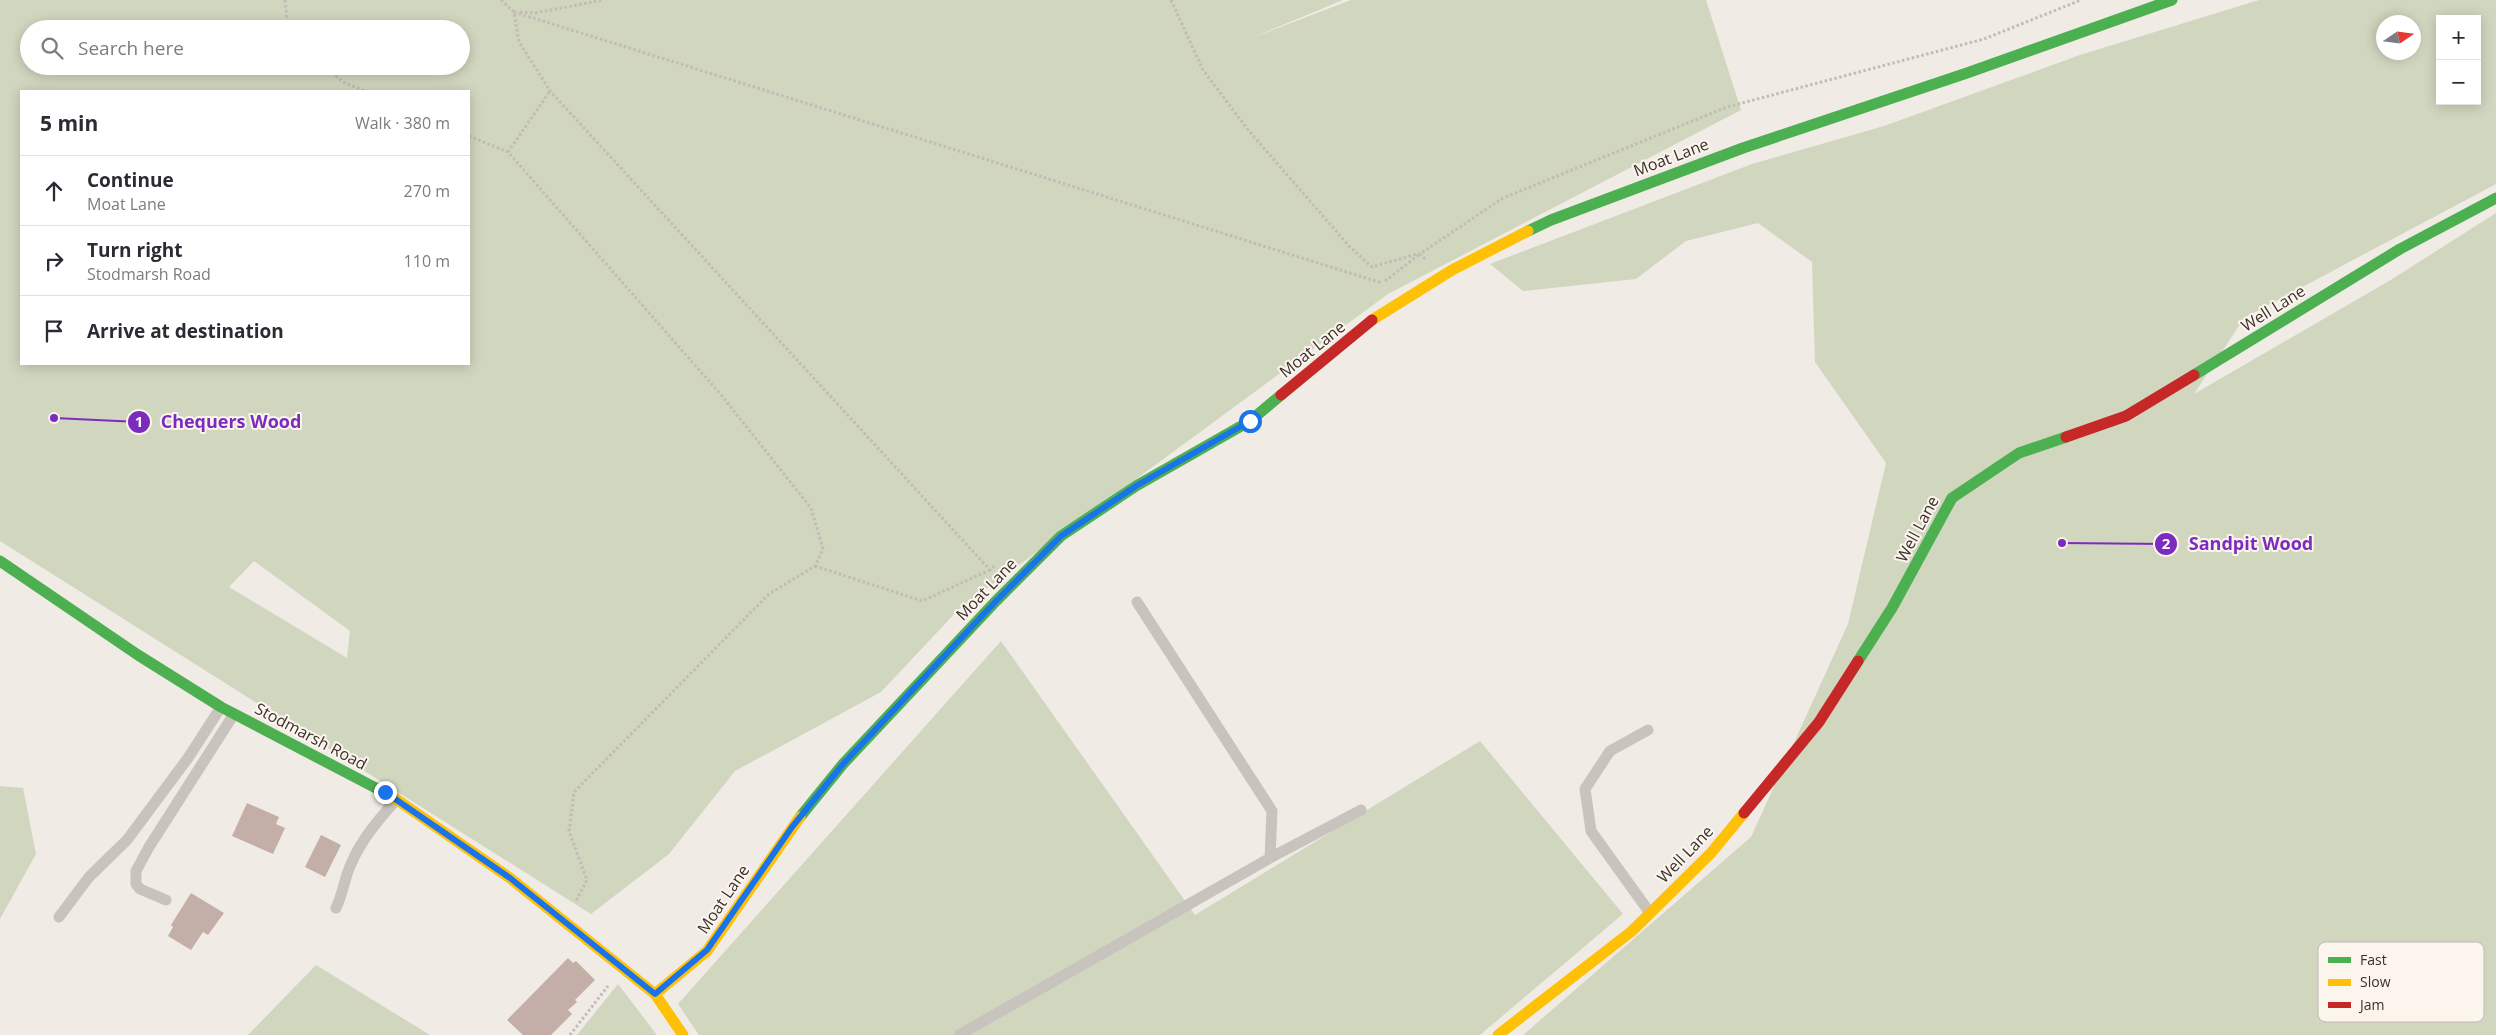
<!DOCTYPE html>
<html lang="en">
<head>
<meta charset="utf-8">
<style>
	:root { --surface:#fff; --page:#f2f2f3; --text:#2b2b33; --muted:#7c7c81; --line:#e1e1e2 }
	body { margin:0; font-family:"Open Sans",sans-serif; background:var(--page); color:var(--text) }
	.controls { position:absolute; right:15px; top:15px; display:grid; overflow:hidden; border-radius:0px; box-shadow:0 2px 12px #0003 }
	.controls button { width:45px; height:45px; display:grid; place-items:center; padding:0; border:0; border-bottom:1px solid var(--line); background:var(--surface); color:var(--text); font:25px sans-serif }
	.compass { position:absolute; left:2376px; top:15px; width:45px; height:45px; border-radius:50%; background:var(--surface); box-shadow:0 2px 12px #0003; rotate:77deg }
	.stop { position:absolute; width:15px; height:15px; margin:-11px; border:4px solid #1a73e8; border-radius:50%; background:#fff }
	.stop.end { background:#1a73e8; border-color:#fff; box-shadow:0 1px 5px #0008 }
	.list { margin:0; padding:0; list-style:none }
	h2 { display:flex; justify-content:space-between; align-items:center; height:65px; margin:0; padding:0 20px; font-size:21px }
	h2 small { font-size:16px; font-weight:400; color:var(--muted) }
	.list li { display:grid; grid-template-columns:32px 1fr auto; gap:15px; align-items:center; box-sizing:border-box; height:70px; padding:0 20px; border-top:1px solid var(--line) }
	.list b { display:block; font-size:19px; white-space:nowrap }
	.list p { margin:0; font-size:16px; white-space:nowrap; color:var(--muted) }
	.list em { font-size:16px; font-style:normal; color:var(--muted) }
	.icon { flex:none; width:28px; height:28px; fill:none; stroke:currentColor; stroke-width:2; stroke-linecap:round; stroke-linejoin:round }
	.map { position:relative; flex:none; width:2496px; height:1035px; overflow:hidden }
	.search { position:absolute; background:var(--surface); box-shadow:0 2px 12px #0003; left:20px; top:20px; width:450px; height:55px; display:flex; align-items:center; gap:12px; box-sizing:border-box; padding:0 18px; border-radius:28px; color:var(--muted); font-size:19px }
	.panel { position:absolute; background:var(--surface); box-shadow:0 2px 12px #0003; left:20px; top:90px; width:450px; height:275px; border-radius:0px }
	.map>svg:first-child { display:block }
</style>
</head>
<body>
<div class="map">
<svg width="2496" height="1035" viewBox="0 0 2496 1035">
	<rect width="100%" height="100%" fill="#f0ebe5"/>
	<path fill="#d1d6bf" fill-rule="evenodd" d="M0 0H1343L1249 39 1351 0H1706L1741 110 1388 294 959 609 881 692 735 771 669 854 591 914 0 541ZM29 29H461V66H29ZM21 91H469V364H21ZM254 561 350 631 347 658 229 587Z
		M2259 0H2496V184L2244 318 2194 394 2389 281 2496 213V1035H1523L1751 837 1848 624 1886 463 1815 362 1812 262 1758 223 1686 241 1636 279 1523 291 1490 264 1752 164 1884 126 2080 55ZM2440 19H2477V101H2440ZM2384 22H2414V52H2384Z
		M1001 641 1195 915 1480 741 1623 914 1480 1035H699L678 1004Z
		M0 786 23 788 36 854 0 919Z
		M316 965 430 1035H248Z
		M618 984 657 1035H577Z"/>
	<path fill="#c3afa7" d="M247 803 279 817 276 824 285 828 273 854 232 836Z
		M321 835 341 845 325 877 305 867Z
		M191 893 224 913 208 935 203 932 191 950 168 936 173 927 171 925Z
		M568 958 573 963 576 961 595 980 575 1000 577 1002 568 1010 572 1014 551 1035H523L507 1020Z"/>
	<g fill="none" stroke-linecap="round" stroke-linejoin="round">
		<path stroke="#c2bbb6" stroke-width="3" stroke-dasharray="2.5 2.5" stroke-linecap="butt" d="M285 0 288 29
			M501 0 514 12 519 42 550 91 990 570 996 565
			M1171 0 1203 70 1249 131 1349 246 1372 267 1417 254
			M514 12 1382 283
			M520 12 535 13 603 0
			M324 66 343 82 364 91
			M469 136 508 152 722 396 811 508 823 549 815 566 769 594 574 792 569 831 587 880 576 901
			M508 152 550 91
			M1425 259 1420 254 1503 198 1727 107 1984 39 2081 0
			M1385 281 1420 254
			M815 566 922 601 990 570V571
			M570 1035 608 986"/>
		<path stroke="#c9c3be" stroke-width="11" d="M1648 730 1610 751 1585 789 1591 831 1650 913
			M1270 858 1361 810
			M166 900 140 889 136 884V871L149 847 234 714
			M336 908C343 894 344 879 351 864 361 840 379 819 396 800
			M59 917 89 877 127 840 188 758 221 707
			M959 1035 1270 858 1272 811 1137 602"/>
		<path stroke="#4caf50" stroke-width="11" d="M1528 231 1551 220 1743 148 1967 73 2172 0
			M2194 375 2400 249 2496 198
			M0 561 138 655 221 707 393 797
			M1858 661 1892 608 1952 498 2019 453 2066 437
			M800 817 843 764 996 601 1061 536 1136 486 1250 421 1281 395"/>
		<path stroke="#ffc107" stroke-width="11" d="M1372 320 1452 270 1528 231
			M393 797 510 878 655 994 683 1035
			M655 994 707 951 800 817
			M1498 1035 1632 931 1711 853 1744 813"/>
		<path stroke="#c62828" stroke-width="11" d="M1281 395 1372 320
			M2066 437 2126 416 2194 375
			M1744 813 1819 722 1858 661"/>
	</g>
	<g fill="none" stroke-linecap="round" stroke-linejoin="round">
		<path stroke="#1a73e8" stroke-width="6" d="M385 792 510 878 655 994 707 950 792 827 843 764 996 601 1061 536 1136 486 1250 421"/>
	</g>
	<g text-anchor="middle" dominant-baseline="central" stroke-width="4" stroke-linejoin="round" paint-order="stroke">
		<g font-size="16" fill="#3b302b" stroke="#fbf5ee">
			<text transform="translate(1671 157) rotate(-21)">Moat Lane</text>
			<text transform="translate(2273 308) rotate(-32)">Well Lane</text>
			<text transform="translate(1312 349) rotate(-39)">Moat Lane</text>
			<text transform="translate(1917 529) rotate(-62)">Well Lane</text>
			<text transform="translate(986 589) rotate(-46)">Moat Lane</text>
			<text transform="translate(311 736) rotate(28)">Stodmarsh Road</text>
			<text transform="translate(1685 854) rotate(-46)">Well Lane</text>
			<text transform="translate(723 899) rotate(-56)">Moat Lane</text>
		</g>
	</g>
	<rect x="2318" y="942" width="166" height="80" rx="8" fill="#fbf5ee" stroke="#c1bab4" stroke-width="1"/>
	<rect x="2328" y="957" width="23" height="6" fill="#4caf50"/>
	<rect x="2328" y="979" width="23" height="7" fill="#ffc107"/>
	<rect x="2328" y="1002" width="23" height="6" fill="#c62828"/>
	<g font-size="14" fill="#3b302b">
		<text x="2360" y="965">Fast</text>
		<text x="2360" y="987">Slow</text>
		<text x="2360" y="1010">Jam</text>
	</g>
	<path fill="none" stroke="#7b2cbf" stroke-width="2" d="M54 418L139 422M2062 543L2166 544"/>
	<g fill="#7b2cbf" stroke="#fbf5ee" stroke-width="2">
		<circle cx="54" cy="418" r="5"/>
		<circle cx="2062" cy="543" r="5"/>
		<circle cx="139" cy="422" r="12"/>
		<circle cx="2166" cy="544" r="12"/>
	</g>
	<g font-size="15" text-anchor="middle" font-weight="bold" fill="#fff">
		<text x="139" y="427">1</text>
		<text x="2166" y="549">2</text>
	</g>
	<g font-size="18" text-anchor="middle" font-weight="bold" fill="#7b2cbf" stroke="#fbf5ee" stroke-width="4" stroke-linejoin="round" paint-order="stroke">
		<text x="231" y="428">Chequers Wood</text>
		<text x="2251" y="550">Sandpit Wood</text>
	</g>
</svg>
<div class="controls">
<button>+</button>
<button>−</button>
</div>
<svg class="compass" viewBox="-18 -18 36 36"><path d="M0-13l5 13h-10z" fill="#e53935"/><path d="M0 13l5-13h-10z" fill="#7c7c81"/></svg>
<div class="stop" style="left:1250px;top:421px"></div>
<div class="stop end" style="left:385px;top:792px"></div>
<div class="search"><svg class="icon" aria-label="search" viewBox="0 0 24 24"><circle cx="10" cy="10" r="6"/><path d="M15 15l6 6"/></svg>Search here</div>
<section class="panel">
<h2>5 min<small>Walk · 380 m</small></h2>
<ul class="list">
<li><svg class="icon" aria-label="ahead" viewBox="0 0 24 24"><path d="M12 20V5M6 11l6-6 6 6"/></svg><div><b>Continue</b><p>Moat Lane</p></div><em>270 m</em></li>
<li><svg class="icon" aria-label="right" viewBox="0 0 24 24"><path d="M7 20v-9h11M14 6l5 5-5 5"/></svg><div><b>Turn right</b><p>Stodmarsh Road</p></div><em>110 m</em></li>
<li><svg class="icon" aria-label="arrive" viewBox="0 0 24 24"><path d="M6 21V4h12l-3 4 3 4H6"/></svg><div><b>Arrive at destination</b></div></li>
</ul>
</section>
</div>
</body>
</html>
